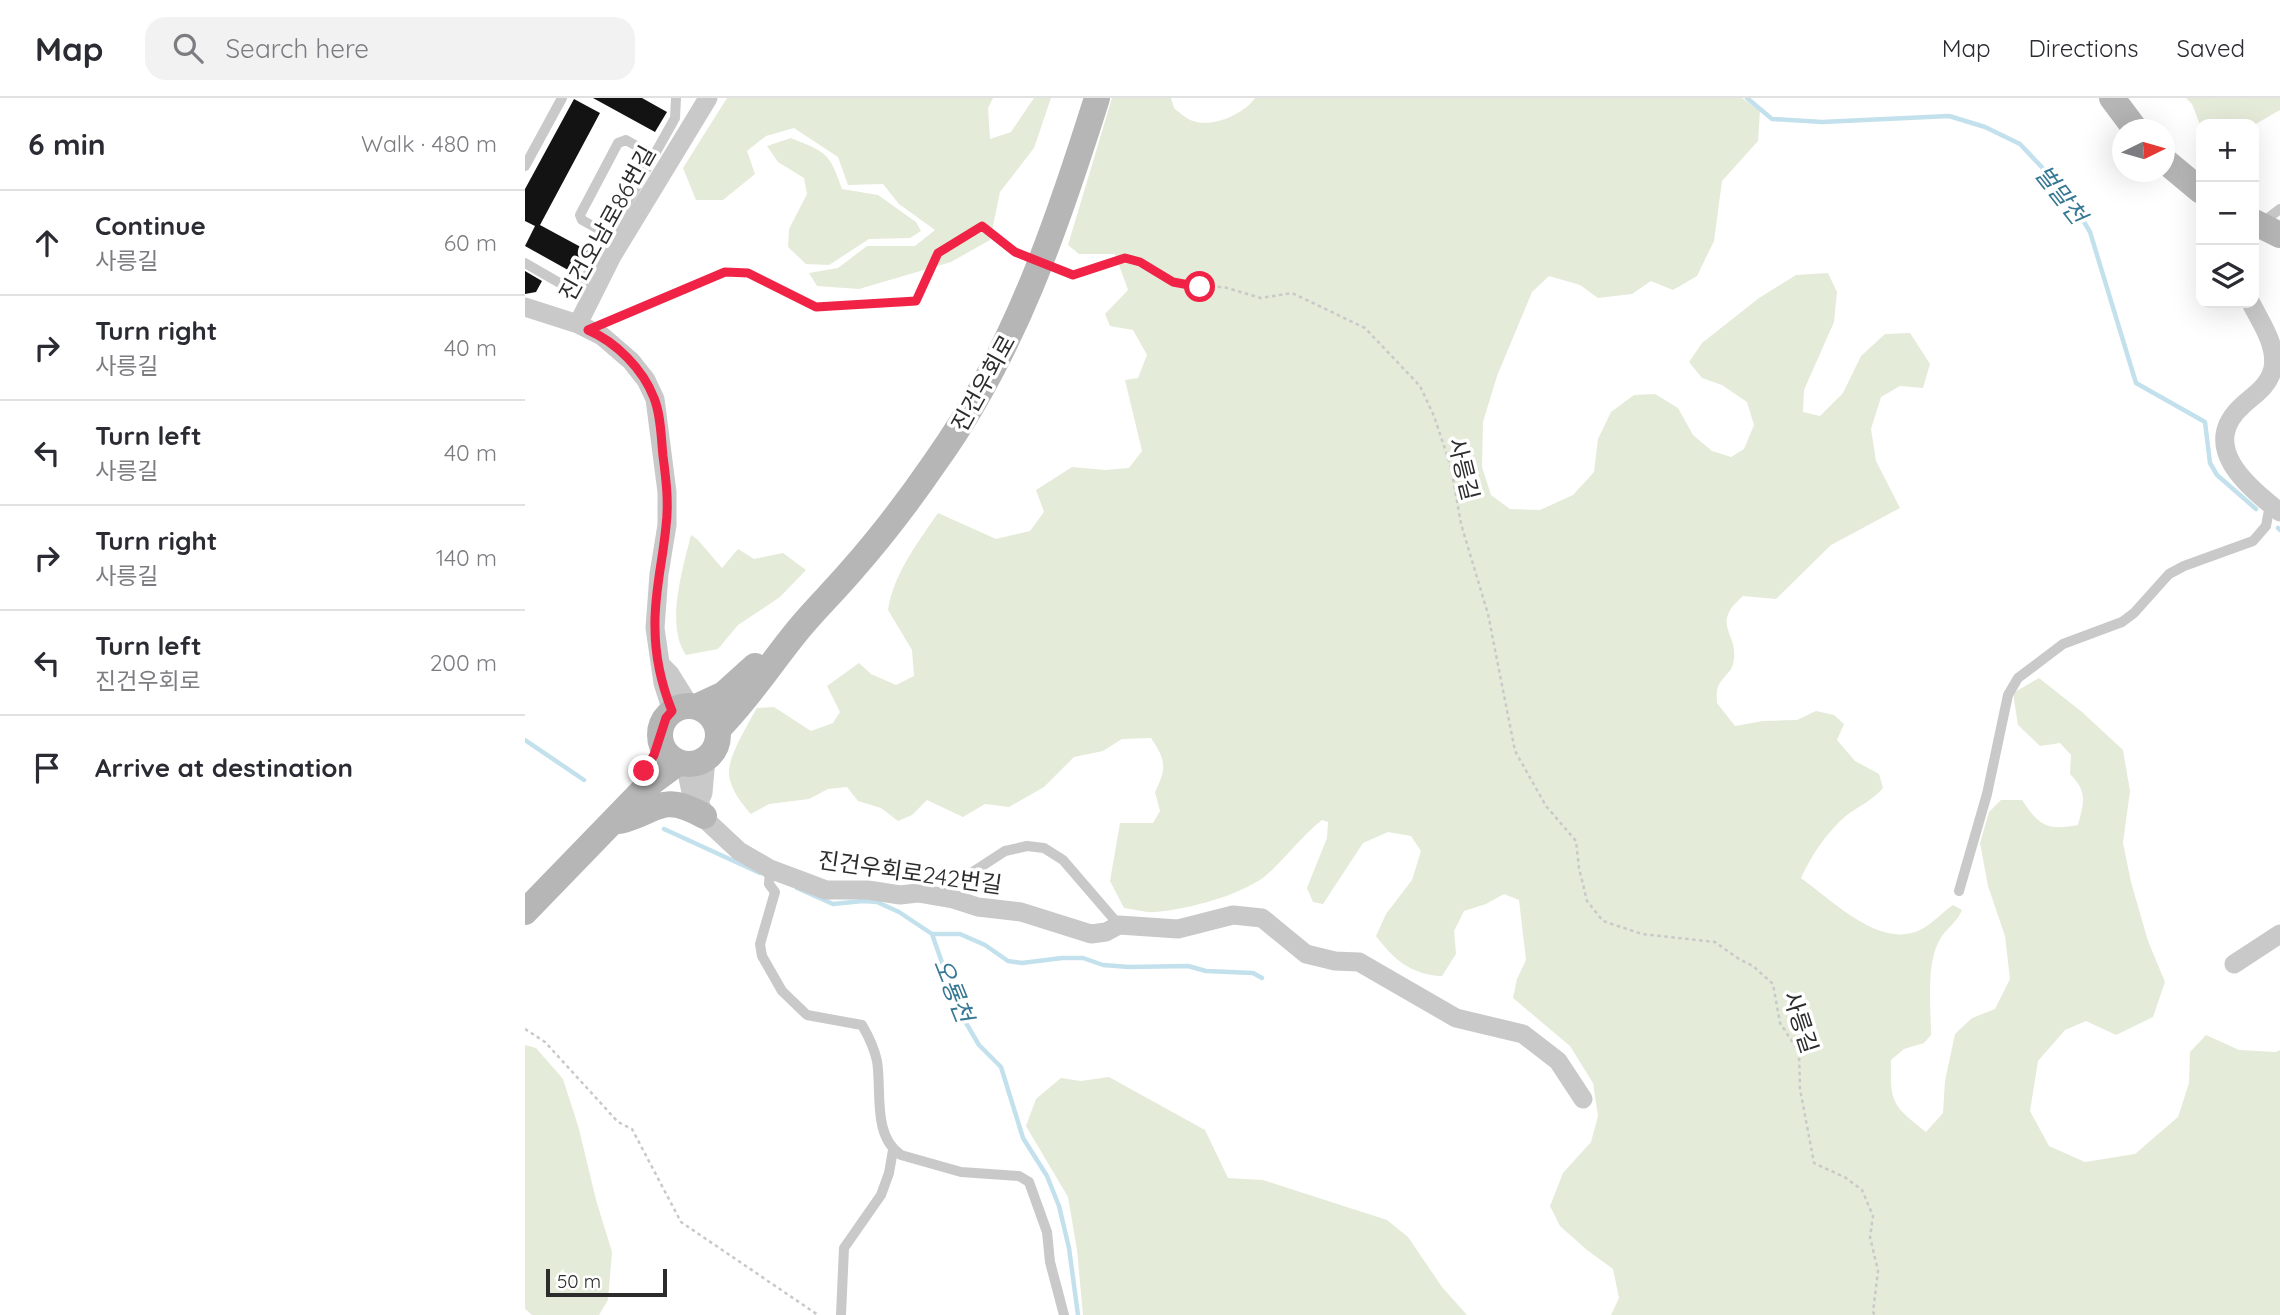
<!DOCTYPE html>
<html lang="en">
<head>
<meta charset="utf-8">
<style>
	:root { --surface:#fff; --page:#f2f2f3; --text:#2b2b33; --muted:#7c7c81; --line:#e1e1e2 }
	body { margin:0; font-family:Quicksand,"Noto Sans KR",sans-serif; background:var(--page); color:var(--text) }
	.controls { position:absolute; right:21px; top:21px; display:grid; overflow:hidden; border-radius:14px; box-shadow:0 7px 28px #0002 }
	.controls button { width:63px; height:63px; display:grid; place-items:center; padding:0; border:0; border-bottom:2px solid var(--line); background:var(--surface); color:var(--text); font:35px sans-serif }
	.compass { position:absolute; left:1587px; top:21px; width:63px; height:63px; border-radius:50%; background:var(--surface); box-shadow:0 7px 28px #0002; rotate:85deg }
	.scale { position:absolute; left:21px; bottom:18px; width:121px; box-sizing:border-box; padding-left:7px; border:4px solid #2c2c2c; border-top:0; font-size:19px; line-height:24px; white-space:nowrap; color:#2c2c2c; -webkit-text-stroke:5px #fff; paint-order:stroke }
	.stop { position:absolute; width:21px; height:21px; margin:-16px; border:5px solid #f02245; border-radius:50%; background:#fff }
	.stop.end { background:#f02245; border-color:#fff; box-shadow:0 2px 7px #0008 }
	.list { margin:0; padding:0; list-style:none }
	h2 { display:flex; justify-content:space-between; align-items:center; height:91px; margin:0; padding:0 28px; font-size:30px }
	h2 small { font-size:23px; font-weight:400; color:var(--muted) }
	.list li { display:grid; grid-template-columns:46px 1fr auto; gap:21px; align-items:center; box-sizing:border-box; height:105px; padding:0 28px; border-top:2px solid var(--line) }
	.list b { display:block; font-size:26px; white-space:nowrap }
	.list p { margin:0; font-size:23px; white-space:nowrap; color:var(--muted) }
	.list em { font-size:23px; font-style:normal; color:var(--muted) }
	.icon { flex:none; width:38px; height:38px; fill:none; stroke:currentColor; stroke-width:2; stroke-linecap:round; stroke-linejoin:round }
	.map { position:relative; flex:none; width:1755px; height:1217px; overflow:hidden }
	header { display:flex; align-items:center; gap:42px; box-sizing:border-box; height:98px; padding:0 35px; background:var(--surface); border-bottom:2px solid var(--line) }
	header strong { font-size:33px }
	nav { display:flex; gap:38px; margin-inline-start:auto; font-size:24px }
	.search { width:490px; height:63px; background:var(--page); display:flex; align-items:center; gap:18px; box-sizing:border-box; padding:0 24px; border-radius:21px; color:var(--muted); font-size:26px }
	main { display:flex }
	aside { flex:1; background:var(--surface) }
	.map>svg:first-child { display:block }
</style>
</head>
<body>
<header>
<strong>Map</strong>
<div class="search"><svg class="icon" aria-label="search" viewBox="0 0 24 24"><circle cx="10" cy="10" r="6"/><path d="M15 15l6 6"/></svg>Search here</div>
<nav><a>Map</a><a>Directions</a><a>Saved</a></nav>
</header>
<main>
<aside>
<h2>6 min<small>Walk · 480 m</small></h2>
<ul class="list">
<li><svg class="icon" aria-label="ahead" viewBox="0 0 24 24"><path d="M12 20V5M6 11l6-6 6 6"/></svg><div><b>Continue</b><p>사릉길</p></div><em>60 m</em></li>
<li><svg class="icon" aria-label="right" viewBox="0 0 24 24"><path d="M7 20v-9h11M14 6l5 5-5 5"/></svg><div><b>Turn right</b><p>사릉길</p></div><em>40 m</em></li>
<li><svg class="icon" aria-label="left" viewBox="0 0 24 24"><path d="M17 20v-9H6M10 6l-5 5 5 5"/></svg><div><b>Turn left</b><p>사릉길</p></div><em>40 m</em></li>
<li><svg class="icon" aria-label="right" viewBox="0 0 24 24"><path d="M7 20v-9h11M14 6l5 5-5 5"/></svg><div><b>Turn right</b><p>사릉길</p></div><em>140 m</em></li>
<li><svg class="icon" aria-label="left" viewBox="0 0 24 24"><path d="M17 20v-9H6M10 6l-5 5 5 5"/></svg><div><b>Turn left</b><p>진건우회로</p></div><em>200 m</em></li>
<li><svg class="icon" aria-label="arrive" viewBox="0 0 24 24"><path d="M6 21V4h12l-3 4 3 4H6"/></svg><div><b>Arrive at destination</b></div></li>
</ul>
</aside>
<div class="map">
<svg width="1755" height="1217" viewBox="0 0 1755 1217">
	<rect width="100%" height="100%" fill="#fff"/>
	<path fill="#e4ebd8" d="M202 0H468L463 10 465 41 486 34 509 0H526L509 50 475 94 465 142 426 164 334 191 292 188 284 175 313 170 342 148H390L410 132 374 106 358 86 323 87 313 59 269 30 241 38 222 53 230 76 198 102H171L158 70Z
		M587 0H646L649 10C654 14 661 21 668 23 688 30 719 16 730 0H1217L1235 13 1233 43 1197 83 1189 143 1172 178 1148 192 1126 183 1107 196 1073 200 1055 187 1024 178 1007 194 972 278 958 324 957 369 966 397 985 411 1015 412 1048 397 1069 374 1073 341 1086 314 1109 297 1130 296 1153 310 1168 337 1187 353 1206 359 1219 351 1229 327 1222 304 1197 287 1177 280 1164 264 1177 245 1234 200 1271 177 1303 175 1312 194 1309 224 1279 292 1278 314 1295 318 1318 295 1336 258 1360 236 1385 235 1405 266 1398 290 1375 288 1356 299 1346 331 1351 363 1375 410 1306 447 1251 501 1218 498C1183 528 1216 535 1208 566 1206 575 1196 580 1193 589 1191 593 1192 601 1192 605L1210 628 1238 623 1272 622 1291 613 1309 617 1319 626 1312 642 1330 663 1354 676 1358 690C1347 703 1335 707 1322 717 1302 734 1287 756 1276 780 1307 802 1356 853 1397 831 1408 825 1418 814 1428 807L1437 812C1432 824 1424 828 1417 838 1400 862 1406 909 1406 937L1399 945 1379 951 1366 962C1365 1005 1367 1007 1401 1034L1418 1015 1420 983 1430 936 1447 920 1470 911 1485 881 1480 838 1463 788 1455 745 1464 714 1476 702H1497C1514 727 1521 733 1553 727 1559 704 1563 694 1545 676L1546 657 1535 645 1515 648 1493 627 1488 595 1514 580 1557 614 1598 652 1605 693 1598 745 1606 784 1623 843 1640 884 1628 919 1591 937 1561 923 1540 932 1513 963 1505 1013 1524 1048 1560 1064 1610 1056 1653 1019 1664 985 1665 954 1681 937 1714 952 1751 954 1755 952V1217H1086L1094 1200 1088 1171 1062 1152 1035 1128 1025 1108 1038 1075 1066 1044 1073 1018 1068 985 1045 948 988 900 992 881 1001 862 994 802 979 796 961 806 939 813 929 833 931 856 917 878C887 877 869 862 851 838L861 816 887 782 896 753 886 738 863 734 838 745 798 806 788 804 782 790 802 740 803 724 797 722C776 738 758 764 739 779 713 798 663 811 631 814 621 815 609 811 599 810L585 783 595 725H628L635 713 630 694C642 670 641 662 626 640L597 641 578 653 549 659 519 689 484 709 460 706 438 719 402 702 387 717 373 723 356 710 333 703 322 689 303 691 284 701 244 706 226 716C216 705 203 688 204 672 205 656 224 624 232 610L249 609 286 633 308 625 315 614 302 588 334 565 346 576 371 587 389 578 387 552 363 512C369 475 392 446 413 415L471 441 505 433 519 414 511 392 547 369 580 372 604 370 617 353 600 282 613 280 622 257 608 232 585 228 580 216 603 192 590 156H554L543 147Z
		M1661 0H1755V12L1729 27 1676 26V29L1667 6Z
		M266 40C302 55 304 54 317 91L353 97 391 124 396 133 385 140 344 141 304 167 281 166 263 149 264 131 282 96 279 80 253 64 242 48Z
		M166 437 173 442 197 470 213 451 229 461 258 455 281 472 255 499 213 527 193 551 161 557C140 527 158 470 166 437Z
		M0 947 11 950 38 981 54 1031 71 1102 87 1154 83 1202 74 1217H7L0 1211Z
		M584 979 680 1032 703 1080 738 1082 862 1122 883 1139 917 1189 942 1217H558L552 1152 543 1099 501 1028 511 1001 536 980 556 983Z"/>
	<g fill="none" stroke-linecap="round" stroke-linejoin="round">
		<path stroke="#c3e1ed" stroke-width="4.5" d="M1222 0 1247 21 1297 24 1424 18 1460 29 1495 46 1543 97 1565 134 1611 285 1680 324 1685 365 1692 377 1731 411
			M1753 430 1755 432
			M0 642 59 682
			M139 731 235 775
			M272 790 308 806 338 803 352 804 374 814 407 836 434 913 454 947 476 969 498 1040 522 1078 534 1108 544 1150 553 1217
			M407 836H435L460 847 483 863 497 865 537 860H558L578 867 604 869 663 868 681 873 728 875 737 880"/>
	</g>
	<path fill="#131313" d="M68 0H117L142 14 130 34Z
		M49 1 75 15 15 127 65 154 52 177 0 148 10 128 0 123V91Z
		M0 173 17 183 11 194 0 196Z"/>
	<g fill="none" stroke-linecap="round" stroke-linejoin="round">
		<path stroke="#c9c9c9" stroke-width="2.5" stroke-dasharray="3.5 3.5" stroke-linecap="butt" d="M548 177 600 160 615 164 648 184 675 189H699L736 200 767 195 840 230 895 288 909 318 926 369 936 426 963 516 990 653 1021 708 1051 743 1054 770 1062 803 1078 823 1117 836 1190 844 1214 861 1228 868 1248 886 1255 925 1274 954 1275 991 1289 1065 1321 1080 1337 1092 1348 1118 1345 1139 1353 1173 1348 1214 1350 1217
			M86 222 200 174 223 175 291 209 391 203 413 155 457 128 490 154
			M0 931 20 944 93 1024 107 1031 156 1124 293 1217"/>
		<path stroke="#c9c9c9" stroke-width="10" d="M0 68 37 0
			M1738 124 1755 111
			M84 137 57 122 55 117 93 45 101 42 129 58
			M0 165 52 195 150 20 151 0
			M245 771 244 786 250 794 235 846 237 858 257 893 282 917 337 927C344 939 349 949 352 963 357 992 347 1038 376 1057L436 1074 494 1078 504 1084 522 1134 525 1164 539 1217
			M1434 793 1462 696 1483 597 1493 580 1538 546 1597 524 1609 515 1644 476 1659 468 1728 443 1741 428 1745 407
			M414 796 480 753 502 748 519 750 538 762 594 827
			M316 1217 319 1150 356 1097 364 1075 368 1052"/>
		<path stroke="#c9c9c9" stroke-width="19" d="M1726 205C1736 225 1752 247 1748 270 1744 288 1730 296 1718 307 1673 347 1721 388 1755 414
			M0 209 53 226 87 158 183 0
			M53 226 77 238 106 263 121 282 130 301 142 394V427L134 476 130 530 138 585 147 613
			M135 566 145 576 165 608
			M160 665 166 694 174 704 183 724 214 753 245 771 301 792H343L375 797 393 795 428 801 453 809 496 814 566 836 581 834 594 827 653 831 708 817 737 820 781 856 810 863 834 864 931 920 998 936 1033 963 1058 1001
			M174 704 178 695 181 660
			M1709 866 1755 836"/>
		<path stroke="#b6b6b6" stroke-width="26" d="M1587 0 1611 32
			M1640 63 1676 93
			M1729 124 1755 137
			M173 608 199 596 230 568
			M135 637a29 29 0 1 1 58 0a29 29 0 1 1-58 0Z
			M193 631C223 601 246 565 273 532 290 511 309 493 326 473 357 438 385 401 411 363 489 254 532 127 572 0
			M95 723C133 713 136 694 179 718
			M0 814 123 687 154 664"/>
		<path stroke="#c9c9c9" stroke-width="2.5" stroke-dasharray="3.5 3.5" stroke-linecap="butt" d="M490 154 548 177"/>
	</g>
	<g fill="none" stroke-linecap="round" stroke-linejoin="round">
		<path stroke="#f02245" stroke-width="9" d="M119 673 129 657 141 620 147 613C137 588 130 557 130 529 129 495 138 462 141 428 144 404 141 381 138 358 136 339 136 317 129 300 118 271 91 244 63 232L200 174 223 175 291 209 391 203 413 155 457 128 490 154 548 177 600 160 615 164 648 184 675 189"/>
	</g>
	<g text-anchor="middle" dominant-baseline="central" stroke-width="7" stroke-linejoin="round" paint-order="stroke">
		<g font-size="23" fill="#2c2c2c" stroke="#fff">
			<text transform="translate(82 125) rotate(-61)">진건오남로86번길</text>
			<text transform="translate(458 285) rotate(-61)">진건우회로</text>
			<text transform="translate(939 371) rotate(76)">사릉길</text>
			<text transform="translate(385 774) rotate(8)">진건우회로242번길</text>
			<text transform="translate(1276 924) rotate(72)">사릉길</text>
		</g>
		<g font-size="24" font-style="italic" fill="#367893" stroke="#fff">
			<text transform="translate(1536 96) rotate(52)">벌말천</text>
			<text transform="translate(429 892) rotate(68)">오룡천</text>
		</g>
	</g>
</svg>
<div class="controls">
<button>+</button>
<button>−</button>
<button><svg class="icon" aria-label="layers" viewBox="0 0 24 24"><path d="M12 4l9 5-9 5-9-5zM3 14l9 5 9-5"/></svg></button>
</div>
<svg class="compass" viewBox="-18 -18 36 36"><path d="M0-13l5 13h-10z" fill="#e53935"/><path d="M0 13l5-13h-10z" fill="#7c7c81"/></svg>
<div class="scale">50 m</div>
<div class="stop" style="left:675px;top:189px"></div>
<div class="stop end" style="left:119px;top:673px"></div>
</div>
</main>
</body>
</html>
